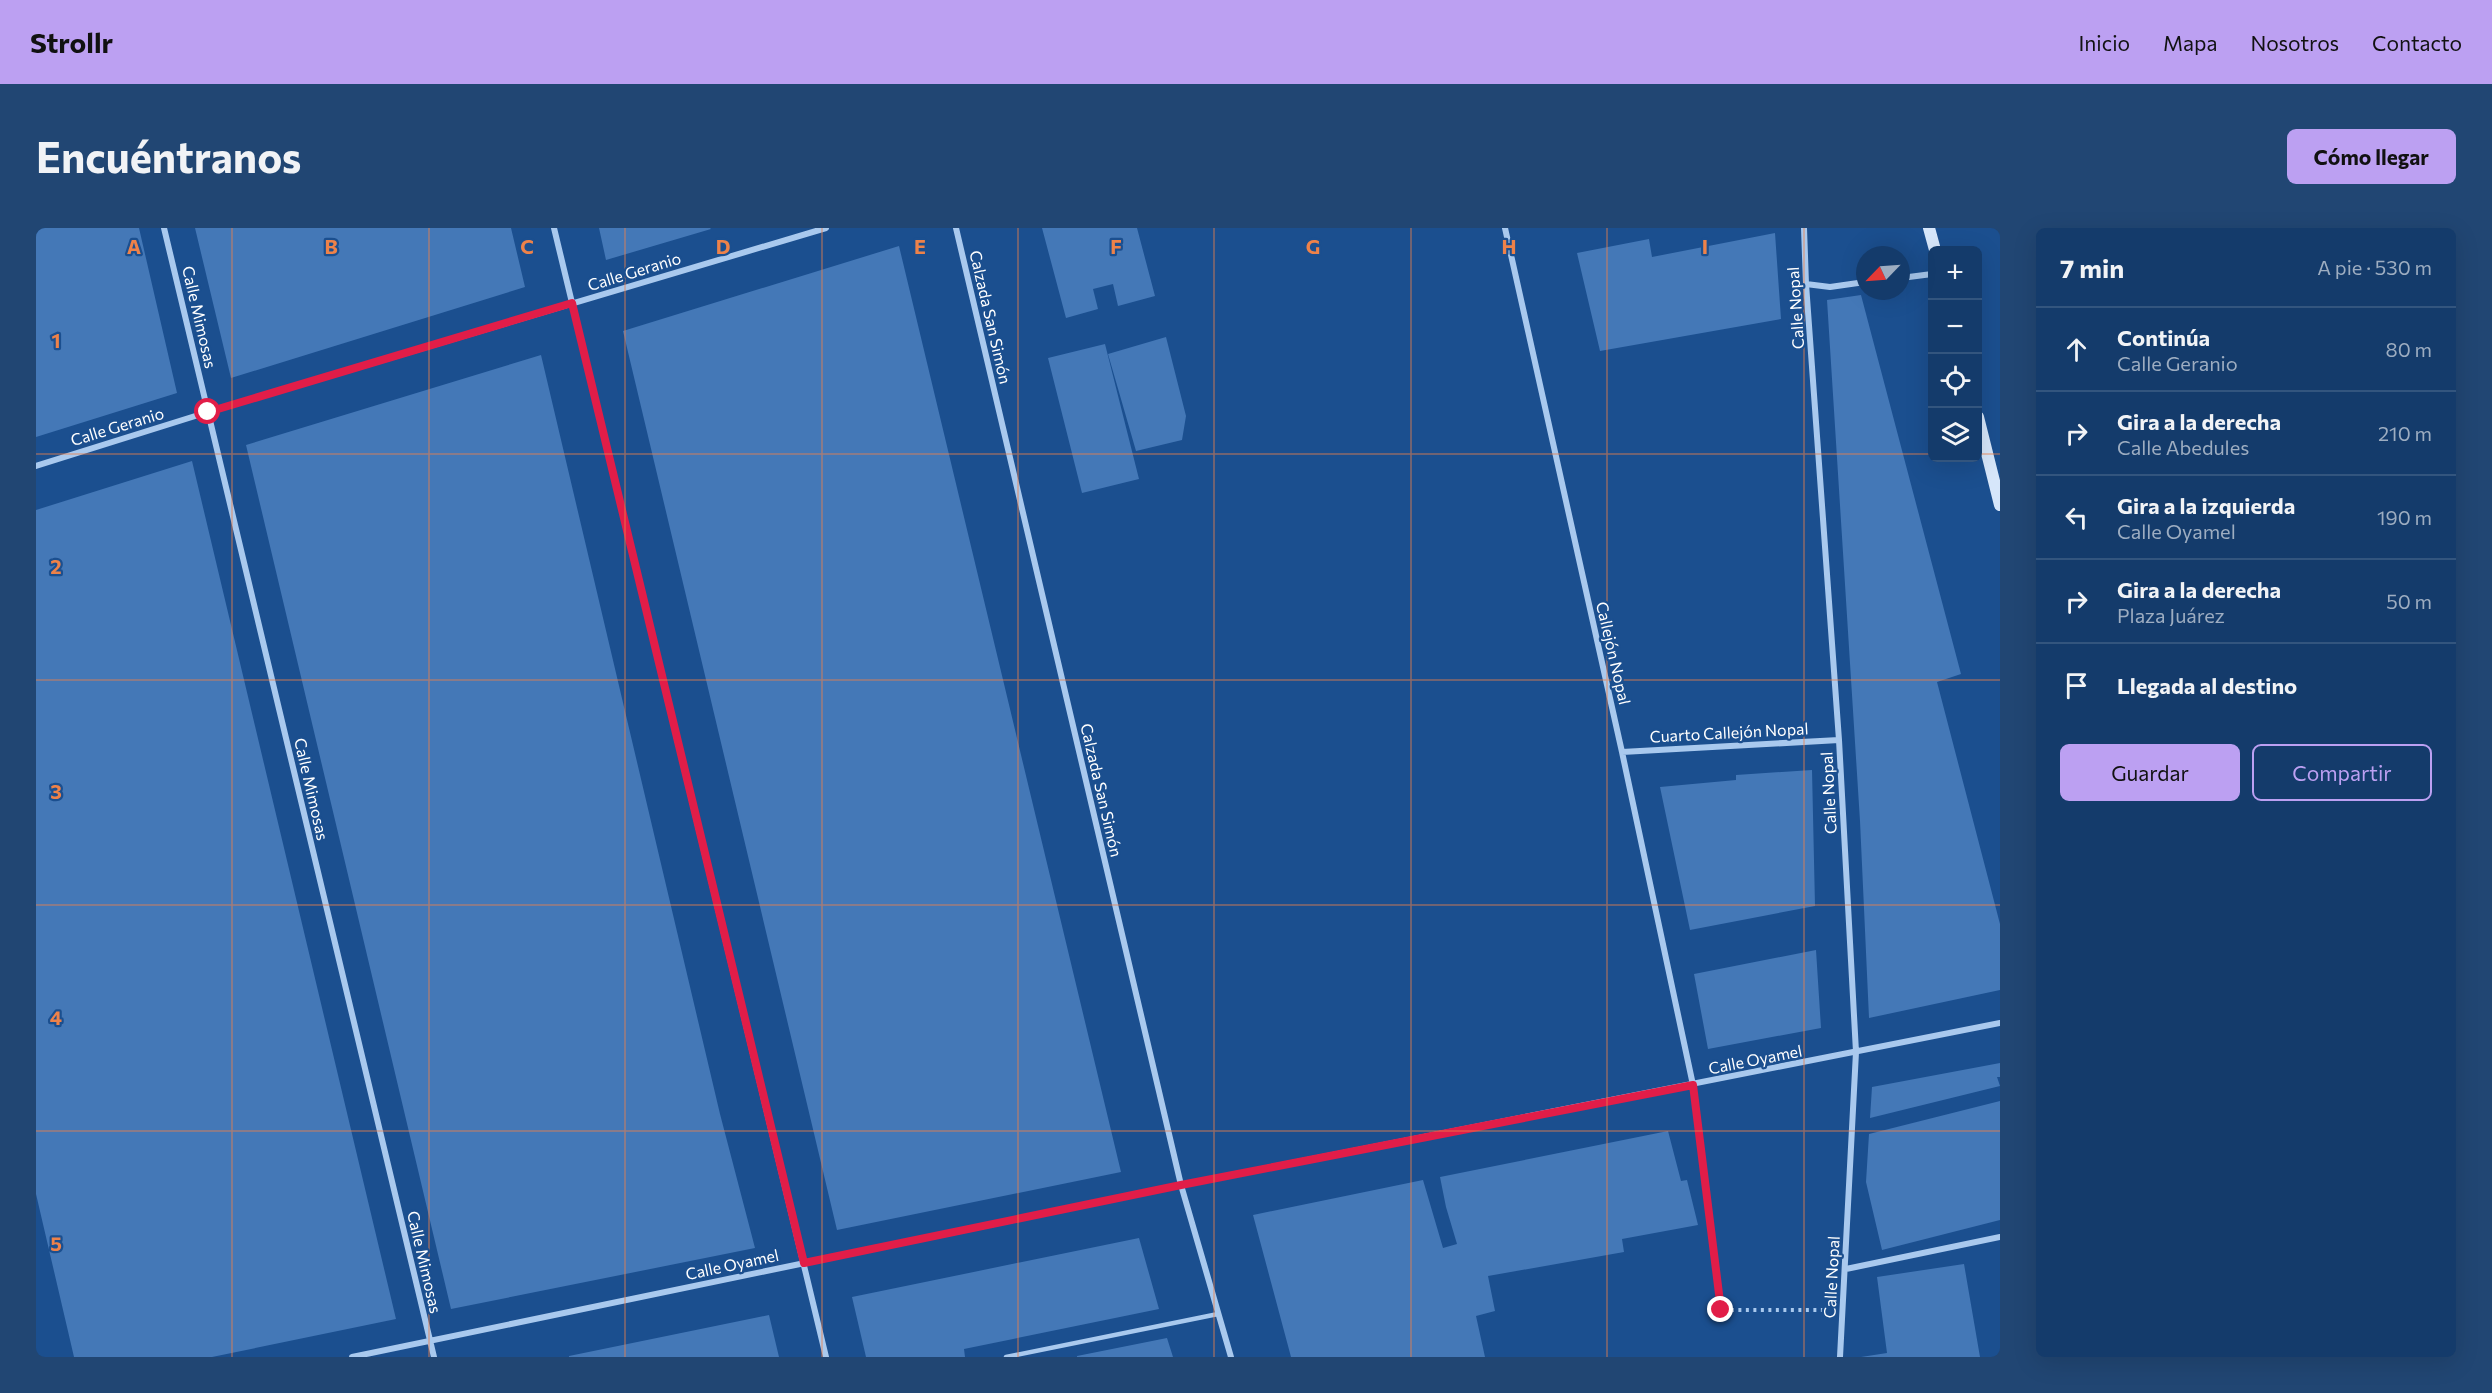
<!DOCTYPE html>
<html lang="es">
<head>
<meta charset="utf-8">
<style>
	:root { --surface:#143b6b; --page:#214673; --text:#f1f3f6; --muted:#9dadc1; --line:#33557e; --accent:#bca0f2 }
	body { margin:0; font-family:Commissioner,sans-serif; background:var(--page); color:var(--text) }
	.controls { position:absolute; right:18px; top:18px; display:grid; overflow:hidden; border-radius:9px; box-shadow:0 6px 24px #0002 }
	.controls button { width:54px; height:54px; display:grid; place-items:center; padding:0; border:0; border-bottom:2px solid var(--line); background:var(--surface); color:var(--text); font:30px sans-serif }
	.compass { position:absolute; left:1820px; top:18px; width:54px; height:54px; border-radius:50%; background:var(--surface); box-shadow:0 6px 24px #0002; rotate:245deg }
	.stop { position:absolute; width:18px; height:18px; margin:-14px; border:4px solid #e11d48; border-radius:50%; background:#fff }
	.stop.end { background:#e11d48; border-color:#fff; box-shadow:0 2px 6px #0008 }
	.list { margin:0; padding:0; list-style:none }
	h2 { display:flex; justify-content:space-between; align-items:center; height:78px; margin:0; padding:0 24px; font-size:26px }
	h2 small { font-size:20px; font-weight:400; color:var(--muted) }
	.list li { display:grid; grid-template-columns:39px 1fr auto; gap:18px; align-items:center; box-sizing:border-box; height:84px; padding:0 24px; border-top:2px solid var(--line) }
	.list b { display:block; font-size:22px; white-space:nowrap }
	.list p { margin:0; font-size:20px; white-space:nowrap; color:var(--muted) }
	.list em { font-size:20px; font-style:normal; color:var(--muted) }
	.actions { display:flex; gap:12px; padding:18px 24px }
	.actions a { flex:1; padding:14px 0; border:2px solid var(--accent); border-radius:9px; text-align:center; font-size:21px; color:var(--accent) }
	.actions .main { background:var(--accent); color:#111 }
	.icon { flex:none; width:33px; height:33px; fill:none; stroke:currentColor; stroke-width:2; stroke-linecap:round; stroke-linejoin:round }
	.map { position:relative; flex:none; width:1964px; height:1129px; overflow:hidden; border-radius:9px }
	header { display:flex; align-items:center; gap:36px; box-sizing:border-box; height:84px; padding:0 30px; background:var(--accent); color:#111 }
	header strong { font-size:28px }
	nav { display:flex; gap:33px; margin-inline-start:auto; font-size:21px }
	.intro { display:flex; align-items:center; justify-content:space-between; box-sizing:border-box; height:144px; padding:0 36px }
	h1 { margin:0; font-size:42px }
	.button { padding:15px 27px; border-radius:9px; background:var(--accent); color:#111; font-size:21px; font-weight:700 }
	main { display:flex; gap:36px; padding:0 36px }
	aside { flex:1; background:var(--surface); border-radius:9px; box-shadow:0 6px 24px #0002 }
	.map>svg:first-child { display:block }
</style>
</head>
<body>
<header>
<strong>Strollr</strong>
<nav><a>Inicio</a><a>Mapa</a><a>Nosotros</a><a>Contacto</a></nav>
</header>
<div class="intro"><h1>Encuéntranos</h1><a class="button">Cómo llegar</a></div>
<main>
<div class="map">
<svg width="1964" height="1129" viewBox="0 0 1964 1129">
	<rect width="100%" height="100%" fill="#1b4f8f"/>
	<path fill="#4478b7" d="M0 0H103L141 165 0 209Z
		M159 0H475L489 59 195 150Z
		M563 0H674L675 1 570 32Z
		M1006 0H1101L1119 68 1082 78 1077 56 1057 61 1062 81 1030 90Z
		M1739 5 1745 91 1564 123 1541 25 1613 11 1616 29Z
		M863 18 1085 944 801 1002 587 103Z
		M1825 67 1925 446 1901 454 1964 696V762L1833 790 1824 593 1791 72Z
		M1130 109 1150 188 1146 212 1100 223 1072 126Z
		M1069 116 1103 251 1046 265 1012 130Z
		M505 127 684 886 719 1020 415 1081 210 217Z
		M156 233 360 1091 176 1129H38L0 966V282Z
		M1776 542 1779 678 1654 702 1624 559 1700 552V547Z
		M1780 722 1785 800 1672 821 1658 746Z
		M1964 835V849H1961L1964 858 1834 890 1836 859Z
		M1964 873V992L1846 1022 1830 954 1833 906Z
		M1632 903 1645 953 1651 952 1662 997 1586 1011 1588 1024 1452 1048 1459 1083 1440 1088 1449 1129H1255L1217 987 1387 952 1407 1020 1421 1016 1410 979 1404 949Z
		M1103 1010 1123 1081 928 1121 929 1129H830L816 1069Z
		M1928 1036 1944 1129H1825L1851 1125 1841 1049Z
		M733 1087 743 1129H533V1128Z
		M1131 1110 1137 1129H1041V1128Z"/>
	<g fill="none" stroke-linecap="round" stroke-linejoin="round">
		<path stroke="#a9c9ee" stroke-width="4" stroke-dasharray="3 4.5" stroke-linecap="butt" d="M1659 876 1685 1082H1787"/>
		<path stroke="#a9c9ee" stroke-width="4.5" d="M970 1129 1182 1086"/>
		<path stroke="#a9c9ee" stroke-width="6" d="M128 0 398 1129
			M518 0 790 1129
			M920 0 1145 957 1195 1129
			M1469 0 1586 524 1657 857
			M1768 0 1770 56 1803 512 1820 824 1804 1129
			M1865 50 1896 46
			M1770 56 1794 59 1829 54
			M0 238 172 184 790 0
			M1586 524 1803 512
			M1810 1041 1964 1009
			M316 1129 1145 957 1964 795"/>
		<path stroke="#d6e6fa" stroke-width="12" d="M1893 0 1899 22
			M1942 189 1964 277"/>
	</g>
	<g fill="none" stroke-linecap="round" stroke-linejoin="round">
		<path stroke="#e11d48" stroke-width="8" d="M172 184 536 75 768 1035 1145 957 1657 857 1685 1082"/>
	</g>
	<path fill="none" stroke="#ee8249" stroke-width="1.5" stroke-opacity="0.55" d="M196 0V1129M393 0V1129M589 0V1129M786 0V1129M982 0V1129M1178 0V1129M1375 0V1129M1571 0V1129M1768 0V1129M0 226H1896M1942 226H1964M0 452H1964M0 677H1964M0 903H1964"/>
	<g text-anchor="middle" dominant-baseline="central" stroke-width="4.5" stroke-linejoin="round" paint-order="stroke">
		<g font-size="16" fill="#fff" stroke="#1b4f8f">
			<text transform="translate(598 43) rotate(-17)">Calle Geranio</text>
			<text transform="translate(1759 80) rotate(-94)">Calle Nopal</text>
			<text transform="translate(164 89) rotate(77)">Calle Mimosas</text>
			<text transform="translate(955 89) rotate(77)">Calzada San Simón</text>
			<text transform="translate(81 198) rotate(-17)">Calle Geranio</text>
			<text transform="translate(1578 425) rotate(77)">Callejón Nopal</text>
			<text transform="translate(1693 504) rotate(-3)">Cuarto Callejón Nopal</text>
			<text transform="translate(276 561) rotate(77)">Calle Mimosas</text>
			<text transform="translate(1066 562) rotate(77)">Calzada San Simón</text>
			<text transform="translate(1792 565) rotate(-93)">Calle Nopal</text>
			<text transform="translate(1719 831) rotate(-11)">Calle Oyamel</text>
			<text transform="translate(389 1034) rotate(77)">Calle Mimosas</text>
			<text transform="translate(696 1036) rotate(-12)">Calle Oyamel</text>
			<text transform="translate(1795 1049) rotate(-87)">Calle Nopal</text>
		</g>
	</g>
	<g font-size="20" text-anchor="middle" font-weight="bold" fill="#ee8249" stroke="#1b4f8f" stroke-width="4.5" stroke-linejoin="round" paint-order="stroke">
		<text x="98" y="26">A</text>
		<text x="295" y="26">B</text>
		<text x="491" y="26">C</text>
		<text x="687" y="26">D</text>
		<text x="884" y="26">E</text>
		<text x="1080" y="26">F</text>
		<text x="1277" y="26">G</text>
		<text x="1473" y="26">H</text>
		<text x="1669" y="26">I</text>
		<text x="20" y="120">1</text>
		<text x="20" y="346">2</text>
		<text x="20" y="571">3</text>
		<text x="20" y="797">4</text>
		<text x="20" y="1023">5</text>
	</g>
</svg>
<div class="controls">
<button>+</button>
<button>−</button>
<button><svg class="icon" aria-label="locate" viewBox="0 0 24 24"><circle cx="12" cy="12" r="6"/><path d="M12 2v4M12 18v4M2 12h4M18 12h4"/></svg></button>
<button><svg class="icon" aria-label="layers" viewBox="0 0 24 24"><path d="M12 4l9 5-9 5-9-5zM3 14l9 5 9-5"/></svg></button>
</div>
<svg class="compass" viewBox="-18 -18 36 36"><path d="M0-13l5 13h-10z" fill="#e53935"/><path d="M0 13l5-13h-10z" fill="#9dadc1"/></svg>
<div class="stop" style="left:172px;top:184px"></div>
<div class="stop end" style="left:1685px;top:1082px"></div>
</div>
<aside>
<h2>7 min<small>A pie · 530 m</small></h2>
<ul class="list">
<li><svg class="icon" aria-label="ahead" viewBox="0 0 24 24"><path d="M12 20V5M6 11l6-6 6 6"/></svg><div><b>Continúa</b><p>Calle Geranio</p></div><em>80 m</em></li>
<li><svg class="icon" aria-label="right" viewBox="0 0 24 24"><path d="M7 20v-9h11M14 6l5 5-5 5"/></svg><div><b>Gira a la derecha</b><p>Calle Abedules</p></div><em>210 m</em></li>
<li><svg class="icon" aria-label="left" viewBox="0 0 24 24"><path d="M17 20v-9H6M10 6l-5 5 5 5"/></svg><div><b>Gira a la izquierda</b><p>Calle Oyamel</p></div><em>190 m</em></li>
<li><svg class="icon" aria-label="right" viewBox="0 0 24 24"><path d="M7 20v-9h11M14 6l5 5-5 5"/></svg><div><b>Gira a la derecha</b><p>Plaza Juárez</p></div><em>50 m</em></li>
<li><svg class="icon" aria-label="arrive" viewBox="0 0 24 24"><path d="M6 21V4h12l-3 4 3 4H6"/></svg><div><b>Llegada al destino</b></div></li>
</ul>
<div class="actions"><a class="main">Guardar</a><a>Compartir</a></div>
</aside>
</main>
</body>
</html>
